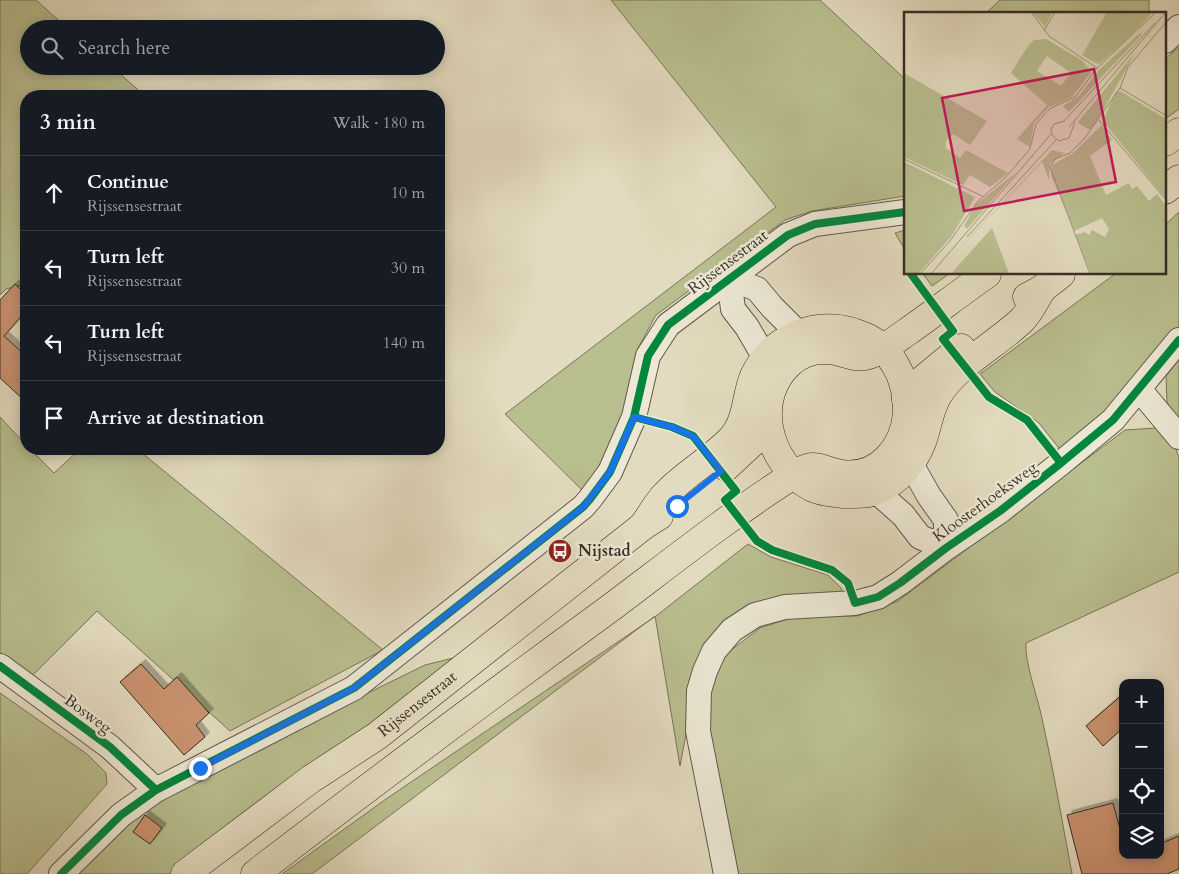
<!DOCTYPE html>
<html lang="en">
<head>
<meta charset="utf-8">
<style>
	:root { --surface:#171b24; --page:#242831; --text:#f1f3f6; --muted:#9ea1a6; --line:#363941 }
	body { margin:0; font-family:Cardo,serif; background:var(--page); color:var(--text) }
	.controls { position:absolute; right:15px; bottom:15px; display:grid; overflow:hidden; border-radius:10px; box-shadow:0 2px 12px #0003 }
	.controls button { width:45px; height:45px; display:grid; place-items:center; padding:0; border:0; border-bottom:1px solid var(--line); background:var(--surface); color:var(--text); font:25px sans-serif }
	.stop { position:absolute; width:15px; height:15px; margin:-11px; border:4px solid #1a73e8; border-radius:50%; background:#fff }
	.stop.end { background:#1a73e8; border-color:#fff; box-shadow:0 1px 5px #0008 }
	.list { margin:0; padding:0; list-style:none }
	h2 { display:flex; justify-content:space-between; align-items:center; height:65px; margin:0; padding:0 20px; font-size:21px }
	h2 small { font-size:16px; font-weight:400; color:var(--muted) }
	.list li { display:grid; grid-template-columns:32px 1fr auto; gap:15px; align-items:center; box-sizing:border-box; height:75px; padding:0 20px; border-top:1px solid var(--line) }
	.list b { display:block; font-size:19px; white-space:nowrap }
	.list p { margin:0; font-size:16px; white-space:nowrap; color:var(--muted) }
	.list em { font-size:16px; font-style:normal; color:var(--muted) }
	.icon { flex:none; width:28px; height:28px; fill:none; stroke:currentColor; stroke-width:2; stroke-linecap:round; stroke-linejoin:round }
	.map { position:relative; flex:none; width:1179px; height:874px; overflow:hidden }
	.search { position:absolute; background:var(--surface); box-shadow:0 2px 12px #0003; left:20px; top:20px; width:425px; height:55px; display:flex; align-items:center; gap:12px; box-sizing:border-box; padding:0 18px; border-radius:28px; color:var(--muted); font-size:19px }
	.panel { position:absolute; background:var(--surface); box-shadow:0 2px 12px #0003; left:20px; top:90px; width:425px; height:365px; border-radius:20px }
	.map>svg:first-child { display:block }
</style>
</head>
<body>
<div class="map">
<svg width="1179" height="874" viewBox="0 0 1179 874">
	<defs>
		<filter id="shadow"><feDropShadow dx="4.5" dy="-4.5" stdDeviation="0" flood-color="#0004"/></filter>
	</defs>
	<rect width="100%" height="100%" fill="#e3dbbf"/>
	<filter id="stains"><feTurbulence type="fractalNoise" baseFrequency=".004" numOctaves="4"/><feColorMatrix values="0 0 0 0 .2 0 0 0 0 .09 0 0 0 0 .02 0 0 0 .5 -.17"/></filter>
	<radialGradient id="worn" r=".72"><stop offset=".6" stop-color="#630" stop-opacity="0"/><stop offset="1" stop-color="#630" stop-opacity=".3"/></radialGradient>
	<path fill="#b9be8f" stroke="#78765a" d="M0 0H36L68 29H29V66H111L145 96H26V284L6 289 0 295Z
		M611 0H820L905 79V196L812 211 785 220 656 315 638 348 622 423 585 493 505 414 776 207Z
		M1000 0H1149V14H985Z
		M1179 47V109L1165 119V59Z
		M1179 212V330L1115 408 1062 452 1039 423 995 392 980 374 1115 274H1165V225Z
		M905 230V250L895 233Z
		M923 274H949L932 286Z
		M1179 359V424L1167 402 1166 376Z
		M0 417 26 445V449H30L54 473 80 449H137L383 650 230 731 97 611 30 678 0 656Z
		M1156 428 1174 443 1179 458V572L1026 643C1024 659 1037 696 1041 714 1053 767 1062 821 1072 874H736L706 729 709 692 726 654 760 628 797 616H857L898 601 1125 430Z
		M748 544 771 557 828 575 841 588 846 600 750 611 695 686 680 766 655 616 312 874H282L386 799 656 616Z
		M457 657 175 874H70L131 814 272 740 425 665Z
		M0 693 87 754 106 773 107 784 27 874H0Z"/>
	<path fill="#ca936f" stroke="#362e25" filter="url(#shadow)" d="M15 284 26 295V311L4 336 26 356V402L0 378V300Z
		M141 664 164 689 177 677 209 713 196 725 205 737 184 755 120 682Z
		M1123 694V728L1103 746 1086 726Z
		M1113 803 1123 840V855H1127V858L1133 855H1160V844L1179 836V869L1167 874H1082L1067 815Z
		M145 815 162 828 150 844 133 832Z"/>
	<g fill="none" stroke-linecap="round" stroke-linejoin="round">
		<g stroke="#61594c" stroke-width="26">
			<path id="minor" d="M1165 41 1179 27
				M765 358 747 327 733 309 729 278 757 289 772 307 799 334
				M1139 389 1179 437
				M876 491 903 515 920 537 946 548V520L929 496 911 464
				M0 666 110 747 156 790
				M61 874 121 815 156 790 354 688 583 507 590 499 610 472 634 417 648 356 668 325 788 235 815 224 905 212
				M726 874 698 731 699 691 705 671 714 651 732 630 755 615 785 607 855 603 878 597 900 583 946 548 1000 511 1061 463 1113 420 1179 340"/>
		</g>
		<g stroke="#362e25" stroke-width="29">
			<g id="primary">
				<path d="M1165 142 1179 132"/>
				<path d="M1165 190 1179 179"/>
				<path d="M987 274C960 293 934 313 907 332 894 341 881 352 865 356 855 358 845 353 836 351 819 348 803 351 790 363 751 398 767 464 811 487 820 492 834 493 844 494 855 494 867 495 878 490 898 481 914 463 922 442 928 426 929 410 938 395 955 366 997 344 1022 320 1030 312 1036 299 1042 289"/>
				<path d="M1027 297 1042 289 1061 274"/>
				<path d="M906 400 921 381 961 348"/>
				<path d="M726 467 754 441 767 423"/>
				<path id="s1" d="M185 874 311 779 377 736 643 526 659 516"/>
				<path d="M255 874C372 784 490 696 609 609 669 564 728 517 790 477 818 459 816 470 842 474 879 479 904 447 907 414 908 386 898 360 876 343 869 337 861 335 853 332 814 320 772 338 754 376 745 397 748 421 731 439 711 460 684 474 664 496 656 505 650 516 643 526"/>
			</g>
		</g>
		<use href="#minor" stroke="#ede8d5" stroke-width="24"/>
		<use href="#primary" stroke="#e3dbbf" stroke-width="28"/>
		<g stroke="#ede8d5" stroke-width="11">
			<path id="cycleway" d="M911 274 953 331 943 339 989 397 1027 420 1061 463
				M634 417 672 427 693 436 736 491 725 500 757 541 772 550 832 570 848 583 855 603 878 597 900 583 946 548 1000 511 1061 463 1113 420 1179 340
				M0 666 110 747 156 790
				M61 874 121 815 156 790 354 688 583 507 590 499 610 472 634 417 648 356 668 325 788 235 815 224 905 212"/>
		</g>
		<use href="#cycleway" stroke="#00873e" stroke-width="8"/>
	</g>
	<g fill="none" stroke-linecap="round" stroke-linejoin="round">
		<path stroke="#1a73e8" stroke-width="6" d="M200 768 354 688 583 507 610 472 634 417 672 427 693 436 721 471 677 506"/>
	</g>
	<defs>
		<g id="bus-disc" transform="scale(1.25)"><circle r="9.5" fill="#8f2418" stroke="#ede8d5"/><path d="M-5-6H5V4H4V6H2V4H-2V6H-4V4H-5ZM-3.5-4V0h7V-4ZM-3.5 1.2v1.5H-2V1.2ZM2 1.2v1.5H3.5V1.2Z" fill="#fff"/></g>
	</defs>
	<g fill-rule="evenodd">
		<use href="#bus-disc" x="560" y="551"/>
	</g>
	<g text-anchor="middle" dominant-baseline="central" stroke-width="5" stroke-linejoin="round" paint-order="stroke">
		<g font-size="16" fill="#362e25" stroke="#ede8d5">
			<text transform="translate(728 262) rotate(-37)">Rijssensestraat</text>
			<text transform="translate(985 502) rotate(-36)">Kloosterhoeksweg</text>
			<text stroke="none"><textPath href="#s1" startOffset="288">Rijssensestraat</textPath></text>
			<text transform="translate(88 714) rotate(36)">Bosweg</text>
		</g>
		<g font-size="16" font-weight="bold" fill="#362e25" stroke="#ede8d5" text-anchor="start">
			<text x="578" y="551">Nijstad</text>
		</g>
	</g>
	<g transform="translate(904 12)">
		<rect width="262" height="262" fill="#e3dbbf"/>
		<path d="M128 0H149L141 15ZM203 0H249L224 26 195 52 192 51 178 43ZM236 21 238 22 165 100 159 94 175 84 195 58ZM142 27 179 49 187 60 167 86 145 95 130 111 126 135 113 127 143 93 107 61 124 34 130 28ZM143 44 167 61 157 74 133 59ZM231 41 192 111 186 118 176 112 174 110ZM0 61 83 109 66 133 49 122 42 129V136L56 146 62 138 104 161 86 175 66 163 59 173 0 145ZM216 79 262 107V187L199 109 211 81ZM198 113 208 128 186 144 202 183 225 171 228 177 233 174 245 189 253 182 262 194V262H187L171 223 181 220 185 223 188 218 201 225 205 217 198 206 170 219 147 163 148 153 169 141ZM148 138 161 141 146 152 145 168 138 150 36 257ZM0 150 71 185 47 225 14 262H0ZM113 160 63 217 60 214 72 192ZM88 216 105 262H47L51 257Z" fill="#b9be8f" fill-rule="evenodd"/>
		<path fill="none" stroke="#9e9681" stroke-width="1" d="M127 0 145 24 193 56M140 19 151 0M216 76 224 55 263 9M216 76 263 104M195 108 263 189M160 109 251 11M160 109 150 112 147 117 148 123 155 129 165 126 171 110M165 115 262 0M0 147 78 184M63 225 152 128M16 262 46 229 74 189 101 166 126 137 132 112 139 104 147 96 171 85 193 56 252 0M27 262 147 122M186 262 146 155 151 147 166 141 180 127 216 76"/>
		<path fill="#c2185b" fill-opacity="0.15" stroke="#c2185b" stroke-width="2.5" d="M190 57 212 170 60 199 38 86Z"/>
		<rect width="262" height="262" fill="none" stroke="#362e25" stroke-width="2.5"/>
	</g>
	<rect width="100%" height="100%" filter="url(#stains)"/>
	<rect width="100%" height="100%" fill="url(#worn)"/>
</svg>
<div class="controls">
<button>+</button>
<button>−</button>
<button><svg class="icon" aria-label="locate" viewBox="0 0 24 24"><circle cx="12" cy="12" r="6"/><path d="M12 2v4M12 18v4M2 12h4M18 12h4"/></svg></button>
<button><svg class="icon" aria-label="layers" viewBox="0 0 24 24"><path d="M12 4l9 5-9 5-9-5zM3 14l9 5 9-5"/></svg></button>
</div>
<div class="stop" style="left:677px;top:506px"></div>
<div class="stop end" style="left:200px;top:768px"></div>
<div class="search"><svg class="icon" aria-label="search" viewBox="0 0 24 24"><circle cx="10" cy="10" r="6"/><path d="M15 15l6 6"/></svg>Search here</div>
<section class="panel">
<h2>3 min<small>Walk · 180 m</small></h2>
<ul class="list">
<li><svg class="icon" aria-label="ahead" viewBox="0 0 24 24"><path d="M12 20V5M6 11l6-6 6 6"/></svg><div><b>Continue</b><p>Rijssensestraat</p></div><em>10 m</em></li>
<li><svg class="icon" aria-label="left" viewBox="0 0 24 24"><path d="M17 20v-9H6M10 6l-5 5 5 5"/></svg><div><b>Turn left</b><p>Rijssensestraat</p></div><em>30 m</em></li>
<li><svg class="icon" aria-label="left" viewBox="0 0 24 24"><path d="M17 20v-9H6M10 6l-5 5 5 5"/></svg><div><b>Turn left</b><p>Rijssensestraat</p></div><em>140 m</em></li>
<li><svg class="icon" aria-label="arrive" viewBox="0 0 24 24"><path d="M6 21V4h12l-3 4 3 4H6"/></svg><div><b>Arrive at destination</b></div></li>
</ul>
</section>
</div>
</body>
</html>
